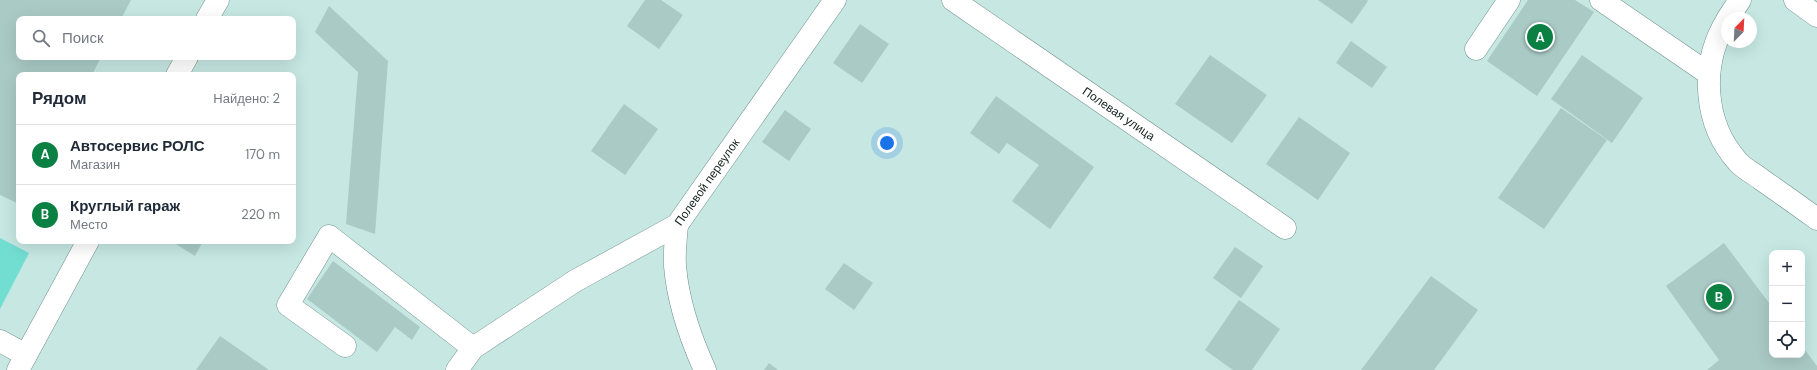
<!DOCTYPE html>
<html lang="ru">
<head>
<meta charset="utf-8">
<style>
	:root { --surface:#fff; --page:#f6f6f7; --text:#1f2937; --muted:#747a83; --line:#e0e1e3; --accent:#0b8043 }
	body { margin:0; font-family:"DM Sans",sans-serif; background:var(--page); color:var(--text) }
	.controls { position:absolute; right:12px; bottom:12px; display:grid; overflow:hidden; border-radius:8px; box-shadow:0 4px 16px #0002 }
	.controls button { width:36px; height:36px; display:grid; place-items:center; padding:0; border:0; border-bottom:1px solid var(--line); background:var(--surface); color:var(--text); font:20px sans-serif }
	.compass { position:absolute; left:1721px; top:12px; width:36px; height:36px; border-radius:50%; background:var(--surface); box-shadow:0 4px 16px #0002; rotate:24deg }
	.you { position:absolute; left:887px; top:143px; width:14px; height:14px; margin:-10px; border:3px solid #fff; border-radius:50%; background:#1a73e8; box-shadow:0 0 0 6px #1a73e833 }
	.badge { display:grid; place-items:center; width:26px; height:26px; border-radius:50%; background:var(--accent); color:#fff; font-size:13px; font-weight:700 }
	.pin { position:absolute; translate:-50% -50%; border:2px solid #fff; box-shadow:0 1px 4px #0006 }
	.list { margin:0; padding:0; list-style:none }
	h2 { display:flex; justify-content:space-between; align-items:center; height:52px; margin:0; padding:0 16px; font-size:17px }
	h2 small { font-size:13px; font-weight:400; color:var(--muted) }
	.list li { display:grid; grid-template-columns:26px 1fr auto; gap:12px; align-items:center; box-sizing:border-box; height:60px; padding:0 16px; border-top:1px solid var(--line) }
	.list b { display:block; font-size:15px; white-space:nowrap }
	.list p { margin:0; font-size:13px; white-space:nowrap; color:var(--muted) }
	.list em { font-size:13px; font-style:normal; color:var(--muted) }
	.icon { flex:none; width:22px; height:22px; fill:none; stroke:currentColor; stroke-width:2; stroke-linecap:round; stroke-linejoin:round }
	.map { position:relative; flex:none; width:1817px; height:370px; overflow:hidden }
	.search { position:absolute; background:var(--surface); box-shadow:0 4px 16px #0002; left:16px; top:16px; width:280px; height:44px; display:flex; align-items:center; gap:10px; box-sizing:border-box; padding:0 14px; border-radius:8px; color:var(--muted); font-size:15px }
	.panel { position:absolute; background:var(--surface); box-shadow:0 4px 16px #0002; left:16px; top:72px; width:280px; height:172px; border-radius:8px }
	.map>svg:first-child { display:block }
</style>
</head>
<body>
<div class="map">
<svg width="1817" height="370" viewBox="0 0 1817 370">
	<rect width="100%" height="100%" fill="#c6e7e2"/>
	<path fill="#72ded2" d="M0 238 29 253 0 309Z"/>
	<path fill="#aacac5" d="M0 0H131L121 19H19V57H101L92 75H19V204L0 195Z
		M645 0H661L683 15 659 49 627 26Z
		M1318 0H1367L1368 1 1352 24Z
		M1528 0H1575L1594 12 1537 96 1487 61Z
		M329 6 388 61 375 234 346 224 358 72 315 32Z
		M860 24 889 44 862 83 833 63Z
		M1351 41 1387 67 1372 88 1336 63Z
		M1210 55 1267 95 1232 143 1175 104Z
		M1582 55 1643 98 1612 143 1551 99Z
		M996 96 1094 167 1050 229 1012 201 1039 165 1007 143 999 154 970 133Z
		M624 104 658 129 625 175 591 151Z
		M1561 108 1607 140 1544 229 1498 198Z
		M785 110 811 129 789 161 762 142Z
		M1299 117 1350 153 1318 200 1266 164Z
		M171 241H203L195 256Z
		M1724 243 1772 307V355H1802V346L1817 366V370H1707L1719 360 1666 286Z
		M1235 247 1263 266 1241 298 1213 278Z
		M333 261 420 327 412 340 395 327 377 352 307 299Z
		M844 263 873 283 854 310 825 289Z
		M1431 276 1478 310 1434 370H1361Z
		M1239 300 1280 329 1252 370H1233L1205 350Z
		M220 336 269 370H196Z
		M769 363 778 370H764Z"/>
	<g fill="none" stroke-linecap="round" stroke-linejoin="round">
		<g stroke="#74928e" stroke-width="23">
			<g id="minor">
				<path id="s1" d="M953 0 1285 228"/>
				<path d="M1601 0 1709 74"/>
				<path d="M1728 18 1740 0"/>
				<path d="M207 19 218 0"/>
				<path d="M1727 20C1700 64 1703 123 1738 162 1744 169 1755 174 1762 180 1781 193 1799 206 1817 219"/>
				<path d="M1476 49 1509 0"/>
				<path d="M177 75 187 57"/>
				<path d="M677 225C676 238 674 253 675 266 678 302 690 337 705 370"/>
				<path d="M0 341 26 355"/>
				<path d="M345 346 288 305 329 236 473 348"/>
				<path d="M18 370 88 241"/>
				<path id="s2" d="M457 370 473 348 575 281 677 225 835 0"/>
			</g>
		</g>
		<g stroke="#74928e" stroke-width="23">
			<path id="major" d="M1795 0 1817 16"/>
		</g>
		<use href="#minor" stroke="#fff" stroke-width="22"/>
		<use href="#major" stroke="#fff" stroke-width="22"/>
	</g>
	<g text-anchor="middle" dominant-baseline="central" stroke-width="3" stroke-linejoin="round" paint-order="stroke">
		<g font-size="12" fill="#15211f" stroke="#c6e7e2">
			<text stroke="none"><textPath href="#s1" startOffset="201">Полевая улица</textPath></text>
			<text stroke="none"><textPath href="#s2" startOffset="318">Полевой переулок</textPath></text>
		</g>
	</g>
</svg>
<div class="controls">
<button>+</button>
<button>−</button>
<button><svg class="icon" aria-label="locate" viewBox="0 0 24 24"><circle cx="12" cy="12" r="6"/><path d="M12 2v4M12 18v4M2 12h4M18 12h4"/></svg></button>
</div>
<svg class="compass" viewBox="-18 -18 36 36"><path d="M0-13l5 13h-10z" fill="#e53935"/><path d="M0 13l5-13h-10z" fill="#747a83"/></svg>
<div class="you"></div>
<div class="pin badge" style="left:1540px;top:37px">A</div>
<div class="pin badge" style="left:1719px;top:297px">B</div>
<div class="search"><svg class="icon" aria-label="search" viewBox="0 0 24 24"><circle cx="10" cy="10" r="6"/><path d="M15 15l6 6"/></svg>Поиск</div>
<section class="panel">
<h2>Рядом<small>Найдено: 2</small></h2>
<ul class="list">
<li><span class="badge">A</span><div><b>Автосервис РОЛС</b><p>Магазин</p></div><em>170 m</em></li>
<li><span class="badge">B</span><div><b>Круглый гараж</b><p>Место</p></div><em>220 m</em></li>
</ul>
</section>
</div>
</body>
</html>
